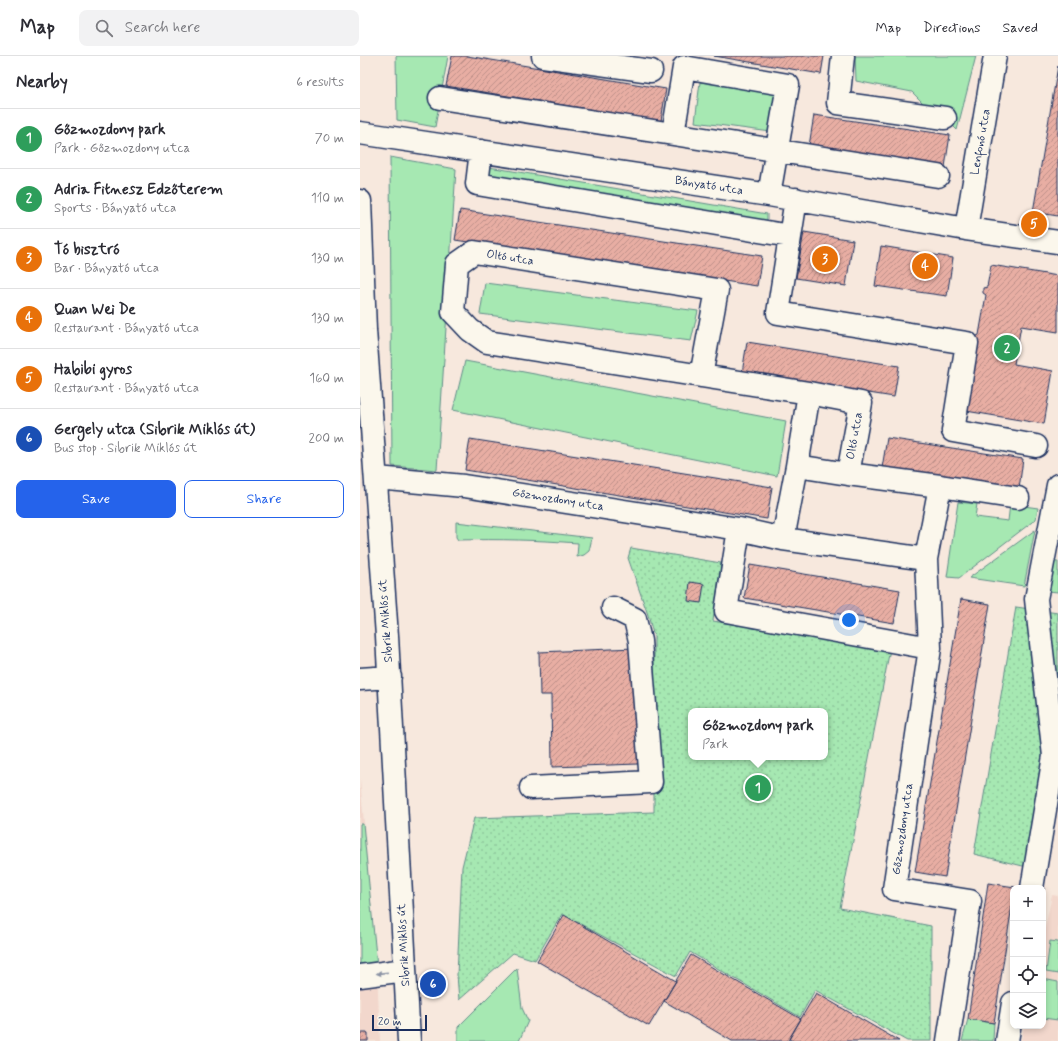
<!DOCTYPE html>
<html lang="en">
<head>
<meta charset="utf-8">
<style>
	:root { --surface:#fff; --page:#f2f2f3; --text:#2b2b33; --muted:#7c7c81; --line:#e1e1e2; --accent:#2563eb }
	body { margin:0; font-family:Mynerve,sans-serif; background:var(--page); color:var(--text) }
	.controls { position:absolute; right:12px; bottom:12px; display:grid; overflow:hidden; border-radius:8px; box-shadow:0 2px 6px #0003 }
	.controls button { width:36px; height:36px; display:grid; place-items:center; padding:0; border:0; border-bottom:1px solid var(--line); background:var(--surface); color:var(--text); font:20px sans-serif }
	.scale { position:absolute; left:12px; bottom:10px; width:55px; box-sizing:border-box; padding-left:4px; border:2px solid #1b2f5e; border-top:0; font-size:11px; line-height:14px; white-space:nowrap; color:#1b2f5e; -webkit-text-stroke:3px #fbf7ec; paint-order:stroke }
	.you { position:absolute; left:489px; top:564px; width:14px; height:14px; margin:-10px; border:3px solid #fff; border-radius:50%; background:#1a73e8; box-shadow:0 0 0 6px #1a73e833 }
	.badge { display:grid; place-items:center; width:26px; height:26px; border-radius:50%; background:var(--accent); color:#fff; font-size:13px; font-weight:700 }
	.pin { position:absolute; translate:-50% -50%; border:2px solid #fff; box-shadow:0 1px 4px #0006 }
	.popup { position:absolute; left:328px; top:652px; width:140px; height:52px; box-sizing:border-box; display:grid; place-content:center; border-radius:8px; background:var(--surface); filter:drop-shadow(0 1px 3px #0005); font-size:13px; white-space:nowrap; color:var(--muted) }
	.popup b { font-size:15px; color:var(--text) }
	.popup::after { content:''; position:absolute; left:50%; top:100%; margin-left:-8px; border:8px solid transparent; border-top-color:var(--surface) }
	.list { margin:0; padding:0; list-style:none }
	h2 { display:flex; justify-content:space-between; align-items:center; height:52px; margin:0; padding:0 16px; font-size:17px }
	h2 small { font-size:13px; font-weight:400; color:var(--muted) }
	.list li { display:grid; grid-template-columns:26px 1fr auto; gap:12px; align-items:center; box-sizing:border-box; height:60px; padding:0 16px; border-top:1px solid var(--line) }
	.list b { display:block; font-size:15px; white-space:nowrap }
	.list p { margin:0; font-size:13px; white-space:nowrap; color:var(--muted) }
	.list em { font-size:13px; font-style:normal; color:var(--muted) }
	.actions { display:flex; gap:8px; padding:12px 16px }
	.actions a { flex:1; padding:9px 0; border:1px solid var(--accent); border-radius:8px; text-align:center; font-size:14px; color:var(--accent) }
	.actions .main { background:var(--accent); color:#fff }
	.icon { flex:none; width:22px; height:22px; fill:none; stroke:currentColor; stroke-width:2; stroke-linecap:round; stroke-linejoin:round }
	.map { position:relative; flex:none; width:698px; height:985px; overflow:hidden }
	header { display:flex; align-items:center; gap:24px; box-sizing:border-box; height:56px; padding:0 20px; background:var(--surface); border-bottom:1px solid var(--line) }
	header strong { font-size:19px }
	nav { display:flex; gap:22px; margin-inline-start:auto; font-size:14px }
	.search { width:280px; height:36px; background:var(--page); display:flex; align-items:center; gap:10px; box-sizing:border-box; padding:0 14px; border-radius:8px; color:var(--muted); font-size:15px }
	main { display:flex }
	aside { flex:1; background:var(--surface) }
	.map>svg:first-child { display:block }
</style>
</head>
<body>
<header>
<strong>Map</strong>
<div class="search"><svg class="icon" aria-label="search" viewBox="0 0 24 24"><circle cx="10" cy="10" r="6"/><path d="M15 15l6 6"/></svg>Search here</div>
<nav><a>Map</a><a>Directions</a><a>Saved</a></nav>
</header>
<main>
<aside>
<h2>Nearby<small>6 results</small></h2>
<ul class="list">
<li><span class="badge" style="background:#2e9e5b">1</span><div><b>Gőzmozdony park</b><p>Park · Gőzmozdony utca</p></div><em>70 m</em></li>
<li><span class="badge" style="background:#2e9e5b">2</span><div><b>Adria Fitnesz Edzőterem</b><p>Sports · Bányató utca</p></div><em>110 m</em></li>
<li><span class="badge" style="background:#e8710a">3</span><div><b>Tó bisztró</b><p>Bar · Bányató utca</p></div><em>130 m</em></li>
<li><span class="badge" style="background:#e8710a">4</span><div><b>Quan Wei De</b><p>Restaurant · Bányató utca</p></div><em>130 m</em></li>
<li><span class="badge" style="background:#e8710a">5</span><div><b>Habibi gyros</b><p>Restaurant · Bányató utca</p></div><em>160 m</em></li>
<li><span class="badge" style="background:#1a4fb4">6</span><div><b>Gergely utca (Sibrik Miklós út)</b><p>Bus stop · Sibrik Miklós út</p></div><em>200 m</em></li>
</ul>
<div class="actions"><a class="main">Save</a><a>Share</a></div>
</aside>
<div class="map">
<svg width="698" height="985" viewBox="0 0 698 985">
	<defs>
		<pattern id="park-dots" width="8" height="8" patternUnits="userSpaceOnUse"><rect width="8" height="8" fill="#a6e8b2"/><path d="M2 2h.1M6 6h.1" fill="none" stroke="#8ec79c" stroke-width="1.8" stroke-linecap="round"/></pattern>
		<pattern id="building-hatch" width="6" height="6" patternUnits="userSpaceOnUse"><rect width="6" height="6" fill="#e8aea3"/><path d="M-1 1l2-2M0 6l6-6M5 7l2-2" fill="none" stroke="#bb8e88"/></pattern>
	</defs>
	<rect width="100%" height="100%" fill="#f7e8dd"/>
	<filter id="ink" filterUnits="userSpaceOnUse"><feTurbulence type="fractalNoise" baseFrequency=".025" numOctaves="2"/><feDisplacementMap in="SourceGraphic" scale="8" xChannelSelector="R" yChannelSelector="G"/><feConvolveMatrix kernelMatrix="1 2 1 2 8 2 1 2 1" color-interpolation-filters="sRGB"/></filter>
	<g filter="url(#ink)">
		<path fill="#f2d7cc" d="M0 723 17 910 20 985H0Z
			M692 839 698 840V985L661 984 664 970H683V881Z"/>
		<path fill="#a6e8b2" stroke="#608c88" d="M36 0H88L75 71 37 64Z
			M495 0H616L597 74 585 62 568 52 552 36 496 25Z
			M340 26 417 37 411 76 335 66Z
			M30 101 96 113 77 414 32 410Z
			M129 111 407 158V170L126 128Z
			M125 227 338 255 331 285 120 258Z
			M105 305 426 365 417 420 93 354Z
			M598 446 617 448 615 461 648 465 650 448 678 452 676 463 599 522 587 521Z
			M96 466 232 482 229 495 224 499 217 501 218 487C178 484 139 483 98 484L96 481Z
			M675 474 664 530 609 522Z
			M688 505 698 506V536L688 535Z
			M0 768H3L17 910 0 911Z
			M690 885 698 886V918L686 916Z
			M157 912 162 952 168 965 159 985H98V971Z
			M683 923 698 926V964L683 962Z
			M608 963 634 967 633 985H602Z"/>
		<path fill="url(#park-dots)" stroke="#608c88" fill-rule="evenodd" d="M271 492 361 507 353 565 530 593 480 852 571 870V985H547L455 934 440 961 330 896 316 920 202 858 175 904 153 897 99 944 97 919 102 811 114 762 294 756V581L288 559 268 502ZM331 655H465V701H331Z
			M656 551 698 557V673L675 813 614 798Z"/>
		<path fill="url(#building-hatch)" stroke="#1b2f5e" d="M92 0H107L306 33 301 65 86 30Z
			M354 0H464L461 18Z
			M698 10V160L673 156Z
			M454 59 590 79 585 111 449 90Z
			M100 154 402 200 397 230 95 184Z
			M444 176 493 184 486 230 436 222Z
			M521 190 593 202 587 240 515 230Z
			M631 209 698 220V276L661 270 654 308 693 315 684 368 606 355 615 281 619 279 626 239 623 237V232L627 231Z
			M387 286 539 310 534 341 382 317Z
			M527 382 663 403 659 433 522 412Z
			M110 383 412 431 407 463 105 414Z
			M390 509 540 534 534 567 384 542Z
			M330 526 344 528 341 547 328 545Z
			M601 543 630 548 585 821 555 816Z
			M275 592 278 708 192 711 191 639H180L179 596Z
			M628 827 655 831 653 832V843L634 967 608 963Z
			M204 859 316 925 289 970 177 905Z
			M331 899 441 963 428 985H372L304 945Z
			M456 937 539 985H433L429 983Z
			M0 977H8V985H0Z"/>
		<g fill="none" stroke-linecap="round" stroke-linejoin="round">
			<g stroke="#1b2f5e" stroke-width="25">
				<path id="minor" d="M183 0 291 15
					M483 0 478 47 585 62
					M80 42 313 78
					M0 77 409 139 606 173 698 186
					M121 95 117 128 430 180
					M409 139 428 29 324 11 313 78 578 120
					M436 143 418 257 607 287 593 375 676 390
					M0 145 5 274 27 580 49 985
					M606 173 635 0
					M341 320 357 234 114 196 97 208 93 256 110 274 127 286 449 337 437 410 423 483
					M449 337 501 347 488 418
					M437 410 488 418 580 430 566 503 570 592 534 833 610 845 588 985
					M17 422 104 430 379 473 423 483 566 503
					M580 430 658 442
					M379 473 366 555 570 592
					M0 623 30 621
					M171 732 291 726 280 585 275 563 253 552
					M672 832 694 700 676 543 698 429
					M0 920 45 914
					M647 985 653 947"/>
			</g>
			<use href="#minor" stroke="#fbf7ec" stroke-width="22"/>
		</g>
		<defs><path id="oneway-solid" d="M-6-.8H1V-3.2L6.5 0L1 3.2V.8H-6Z"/></defs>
		<use fill="#8b93a5" href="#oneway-solid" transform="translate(22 917) rotate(173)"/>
	</g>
	<g text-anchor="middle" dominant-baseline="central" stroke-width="3.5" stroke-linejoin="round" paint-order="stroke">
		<g font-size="12" fill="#1b2f5e" stroke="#fbf7ec">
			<text transform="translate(621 86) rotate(-80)">Lenfonó utca</text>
			<text transform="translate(349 130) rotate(9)">Bányató utca</text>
			<text transform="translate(150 202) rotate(9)">Oltó utca</text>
			<text transform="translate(495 380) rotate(-80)">Oltó utca</text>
			<text transform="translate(198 444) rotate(9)">Gőzmozdony utca</text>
			<text transform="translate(26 565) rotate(-94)">Sibrik Miklós út</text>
			<text transform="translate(543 773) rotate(-82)">Gőzmozdony utca</text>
			<text transform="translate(44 889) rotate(-93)">Sibrik Miklós út</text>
		</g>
	</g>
</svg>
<div class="controls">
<button>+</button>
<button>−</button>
<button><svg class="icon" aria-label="locate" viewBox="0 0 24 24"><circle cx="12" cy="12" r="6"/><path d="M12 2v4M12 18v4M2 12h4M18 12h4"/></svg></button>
<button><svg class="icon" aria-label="layers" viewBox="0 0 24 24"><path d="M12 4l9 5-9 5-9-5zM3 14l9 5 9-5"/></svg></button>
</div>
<div class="scale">20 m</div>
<div class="you"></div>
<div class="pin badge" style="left:398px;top:732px;background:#2e9e5b">1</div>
<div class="popup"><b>Gőzmozdony park</b>Park</div>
<div class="pin badge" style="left:647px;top:292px;background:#2e9e5b">2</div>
<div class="pin badge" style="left:465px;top:203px;background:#e8710a">3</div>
<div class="pin badge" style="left:565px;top:210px;background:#e8710a">4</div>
<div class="pin badge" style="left:674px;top:168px;background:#e8710a">5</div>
<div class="pin badge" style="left:73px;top:928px;background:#1a4fb4">6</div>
</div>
</main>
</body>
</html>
